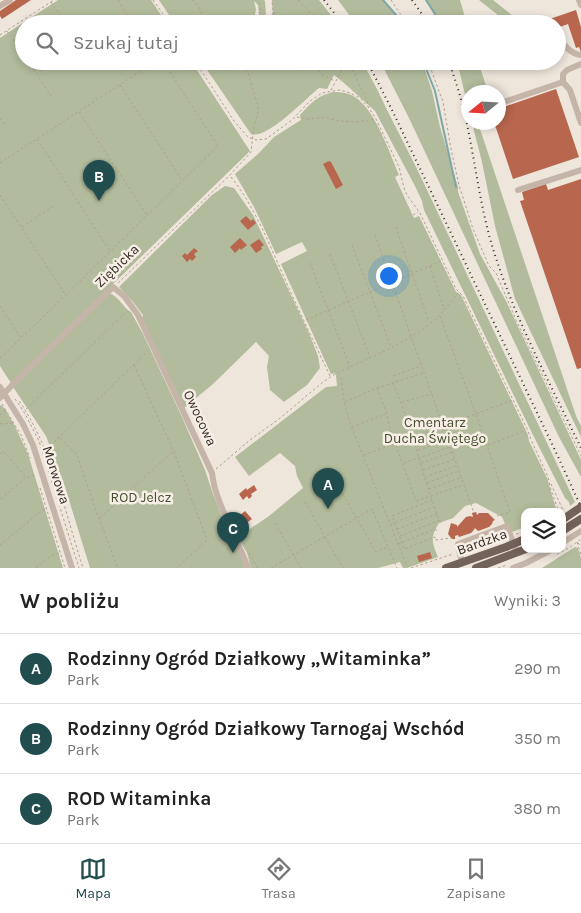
<!DOCTYPE html>
<html lang="pl">
<head>
<meta charset="utf-8">
<style>
	:root { --surface:#fff; --page:#f2f2f2; --text:#222; --muted:#767676; --line:#e0e0e0; --accent:#224d4f }
	body { margin:0; font-family:Karla,sans-serif; background:var(--page); color:var(--text) }
	.controls { position:absolute; right:15px; bottom:15px; display:grid; overflow:hidden; border-radius:10px; box-shadow:0 2px 8px #0003 }
	.controls button { width:45px; height:45px; display:grid; place-items:center; padding:0; border:0; border-bottom:1px solid var(--line); background:var(--surface); color:var(--text); font:25px sans-serif }
	.compass { position:absolute; left:461px; top:85px; width:45px; height:45px; border-radius:50%; background:var(--surface); box-shadow:0 2px 8px #0003; rotate:252deg }
	.you { position:absolute; left:388px; top:275px; width:18px; height:18px; margin:-12px; border:4px solid #fff; border-radius:50%; background:#1a73e8; box-shadow:0 0 0 8px #1a73e833 }
	.badge { display:grid; place-items:center; width:32px; height:32px; border-radius:50%; background:var(--accent); color:#fff; font-size:16px; font-weight:700 }
	.pin { position:absolute; translate:-50% -41px; filter:drop-shadow(0 1px 2px #0008) }
	.pin::after { content:''; position:absolute; top:26px; width:18px; height:15px; background:inherit; clip-path:polygon(0 0,100% 0,50% 100%) }
	.list { margin:0; padding:0; list-style:none }
	h2 { display:flex; justify-content:space-between; align-items:center; height:65px; margin:0; padding:0 20px; font-size:21px }
	h2 small { font-size:16px; font-weight:400; color:var(--muted) }
	.list li { display:grid; grid-template-columns:32px 1fr auto; gap:15px; align-items:center; box-sizing:border-box; height:70px; padding:0 20px; border-top:1px solid var(--line) }
	.list b { display:block; font-size:19px; white-space:nowrap }
	.list p { margin:0; font-size:16px; white-space:nowrap; color:var(--muted) }
	.list em { font-size:16px; font-style:normal; color:var(--muted) }
	.icon { flex:none; width:28px; height:28px; fill:none; stroke:currentColor; stroke-width:2; stroke-linecap:round; stroke-linejoin:round }
	.map { position:relative; flex:none; width:581px; height:568px; overflow:hidden }
	.search { position:absolute; background:var(--surface); box-shadow:0 2px 8px #0003; left:15px; right:15px; top:15px; height:55px; display:flex; align-items:center; gap:12px; box-sizing:border-box; padding:0 18px; border-radius:28px; color:var(--muted); font-size:19px }
	.sheet { height:275px; background:var(--surface) }
	nav { display:flex; justify-content:space-around; align-items:center; box-sizing:border-box; height:70px; border-top:1px solid var(--line); background:var(--surface); font-size:14px; color:var(--muted) }
	nav a { display:grid; justify-items:center; gap:2px }
	nav .on { color:var(--accent) }
	.map>svg:first-child { display:block }
</style>
</head>
<body>
<div class="map">
<svg width="581" height="568" viewBox="0 0 581 568">
	<rect width="100%" height="100%" fill="#eee5db"/>
	<path fill="#b2bc9c" d="M58 0H151L167 24H24V61H191L250 151 11 383 0 366V38Z
		M159 0H264L265 1 266 16 260 24 258 5 254 1 256 9 254 21 250 24H175Z
		M272 0H319L338 24H272L273 16Z
		M338 0H383L402 24H356Z
		M425 0H460L467 24H440Z
		M479 0H493L523 24H509Z
		M201 61H362L378 91 386 108 418 171 575 502 570 506 569 502 565 498 532 433 424 210 422 201 415 186 375 111 344 83 334 75 327 89 319 88C306 98 267 140 251 134Z
		M380 61H422L432 91 440 127 458 187V192L480 254 506 301 581 460V477L559 437 409 118Z
		M457 61H478L488 92H468V107Z
		M333 92C341 92 349 93 355 97 376 111 389 152 399 175L395 177 412 214 414 218 419 216 456 292 461 295 528 435 529 441 547 478 557 512H525V527L512 532 505 524 502 517 476 503 465 506 453 518 439 523C430 537 432 543 438 557L407 568H403L400 562 378 568H251L247 553 238 537 269 516 303 488 297 476 295 466 280 453 249 476 235 457 326 387 337 386 336 376 335 373 331 374 281 264 307 251 302 242 276 254 255 209 235 174 259 153 274 137 301 120 300 115C311 103 317 96 333 92Z
		M472 123H478L576 416 581 426V437L515 299 495 226 482 162Z
		M225 186 234 188 253 215 309 333 318 356 320 368 307 385 284 402 270 390 267 367 269 356 256 342 213 384 184 408 142 319 143 315 133 302 119 287 212 195Z
		M109 293C119 296 123 308 131 312L143 334 182 417 205 470 213 494 221 514 246 568H90L65 487 46 436 13 387Z
		M0 405 2 406 5 409 14 424 28 454 63 568H0Z
		M575 547 578 548 581 558V568H542Z"/>
	<g fill="none" stroke-linecap="round" stroke-linejoin="round">
		<path stroke="#7da7a8" stroke-width="2" d="M383 0 404 24
			M426 0 437 17
			M423 61 435 91 456 187"/>
	</g>
	<path fill="#b8664e" d="M16 0H31L2 19 0 16V11Z
		M576 10 581 27V52L579 47 576 48 568 24 557 28V24H541V22Z
		M556 89 579 157 513 179 494 122H498V109Z
		M329 161 331 162 343 185 336 189 323 164Z
		M581 179V368L577 369 520 201 524 200 522 192 546 184 548 190Z
		M246 216 251 221 253 219 256 223 248 230 240 221Z
		M240 238 247 245 241 250 240 248 235 253 230 247Z
		M259 239 264 245 261 247 262 249 256 253 250 245Z
		M194 248 198 251 194 254 196 257 192 261 190 259 187 262 182 256 185 253 187 255Z
		M254 485 257 490 251 494 252 496 249 499 247 496 243 500 239 494 246 488 247 490Z
		M245 511 252 519 245 524 243 522 241 524 238 520 241 519 239 516Z
		M476 512 477 515 479 513H488L495 520 493 521 492 524 489 527 478 531 475 528 473 531 471 533 459 537 458 535 455 536V539H452L448 534 451 523 457 525V527L466 517 470 516 473 517 472 513Z
		M430 552 432 558 419 562 417 556Z"/>
	<g fill="none" stroke-linecap="round" stroke-linejoin="round">
		<path stroke="#b19f92" stroke-width="1" stroke-dasharray="2.5 2.5" stroke-linecap="butt" d="M118 0 133 24
			M153 0 170 24
			M192 0C203 8 200 15 208 24
			M298 0 322 24
			M391 0 407 24
			M51 2 66 24
			M273 13 291 24
			M256 24 261 10 259 0
			M268 24 273 13 272 0
			M7 31 24 55
			M0 35 54 0
			M28 61 51 96
			M91 61 95 67
			M195 61 234 121 248 137 256 140 266 139 292 120 310 101 322 93 333 91 340 90 350 93 360 98 369 108 376 119 399 167 404 188 407 195 420 213 456 289 463 296 528 431 532 442 548 477 551 490 559 512
			M316 61C319 76 322 75 335 81
			M428 61 443 102 451 149 459 185 473 229 489 266 496 273 516 320 581 456
			M345 63 354 72 359 85 366 98 369 107
			M402 65 410 61
			M120 85 182 180
			M331 90 341 72 344 61
			M79 112 147 215
			M297 117 309 119 323 117 340 121 356 122 376 119
			M0 118 6 126
			M37 139 110 251
			M0 163 156 61
			M231 177C254 206 268 241 283 275 298 309 314 342 330 376
			M0 195 65 294
			M413 215 418 212
			M22 227 55 205
			M396 227 428 320
			M375 235 474 513
			M352 245 391 347
			M330 254 370 357
			M310 263 350 367
			M430 266 444 309
			M118 283 230 175 251 152 254 126 258 112V106L248 73 243 61
			M0 306 21 338
			M440 316 476 414 510 512 497 516
			M306 320 441 261
			M0 358 37 323 218 146 163 61
			M134 365 174 452 207 540 177 568
			M393 376 421 366
			M341 378 344 402 350 423 406 564
			M393 383C413 429 422 478 441 524
			M377 388 387 414 391 432 416 501 463 485
			M15 399 24 412 39 441 79 568
			M19 402H20C53 452 65 512 83 568
			M345 402 377 388 423 373
			M402 402 432 394
			M2 404 21 435 30 458
			M26 409 127 311
			M0 415 7 410
			M0 424 14 423
			M352 427 386 414
			M60 438 77 455 99 519 118 568
			M416 444 445 434
			M488 445 524 431
			M46 448 55 441 148 351
			M418 450 448 440
			M0 454 3 451 26 477 0 500
			M364 455 513 400
			M404 463 450 447
			M421 463 452 452
			M216 469 250 440 279 419 323 382 335 374 391 348 411 337 423 329 440 315 459 292
			M423 470 455 459
			M27 477 35 475
			M333 477 376 552 388 547
			M425 477 456 466
			M427 483 459 471
			M551 484 563 510
			M40 488 65 568
			M429 489 460 478
			M432 500 392 516 404 549 432 538 435 537V540L451 538
			M305 502 343 568
			M100 518 170 454 173 452
			M275 523 301 568
			M391 524 434 507
			M397 529 437 514
			M516 534 525 532
			M400 536 440 520
			M577 542 581 555
			M578 543 581 546
			M398 544 435 529 437 531
			M0 545 40 512 46 509
			M466 549 505 536
			M249 553 258 568
			M557 554 569 548 581 539
			M36 568C43 562 51 554 60 553
			M271 568 372 509 397 568
			M411 568 453 554
			M498 568 507 565"/>
		<path stroke="#c5b5a8" stroke-width="6" d="M579 0 581 5
			M0 6 10 0
			M557 35C563 44 570 54 581 55
			M563 82V74L567 70 581 64
			M498 104 563 82 570 90 581 123
			M518 190 581 170
			M0 387 23 424 33 445 72 568
			M0 398 15 382 113 287 124 296 138 315 212 473C213 479 214 486 216 492 224 518 239 542 248 568
			M562 543 581 531
			M462 562 459 550 458 544 507 526 517 553
			M513 568 526 563 553 549"/>
		<path stroke="#73625a" stroke-width="8" d="M562 520 581 507
			M562 531 581 519
			M446 568 506 547 525 539
			M476 568 526 549"/>
		<path stroke="#332b27" stroke-width="2" stroke-dasharray="1 4" stroke-linecap="butt" d="M324 0 343 24
			M412 0 429 24
			M367 61 391 108 554 448 581 507
			M448 61C472 118 474 183 491 242 512 314 549 381 581 448"/>
	</g>
	<g text-anchor="middle" dominant-baseline="central" stroke-width="5" stroke-linejoin="round" paint-order="stroke">
		<g font-size="14" fill="#332b27" stroke="#f7efe6">
			<text transform="translate(117 266) rotate(-44)">Ziębicka</text>
			<text transform="translate(200 418) rotate(65)">Owocowa</text>
			<text transform="translate(56 475) rotate(72)">Morwowa</text>
			<text transform="translate(482 542) rotate(-20)">Bardzka</text>
		</g>
		<g font-size="14" fill="#434e2e" stroke="#f7efe6">
			<text x="435" y="422">Cmentarz<tspan x="435" dy="16">Ducha Świętego</tspan></text>
			<text x="141" y="497">ROD Jelcz</text>
		</g>
	</g>
</svg>
<div class="controls">
<button><svg class="icon" aria-label="layers" viewBox="0 0 24 24"><path d="M12 4l9 5-9 5-9-5zM3 14l9 5 9-5"/></svg></button>
</div>
<svg class="compass" viewBox="-18 -18 36 36"><path d="M0-13l5 13h-10z" fill="#e53935"/><path d="M0 13l5-13h-10z" fill="#767676"/></svg>
<div class="you"></div>
<div class="pin badge" style="left:328px;top:509px">A</div>
<div class="pin badge" style="left:99px;top:201px">B</div>
<div class="pin badge" style="left:233px;top:553px">C</div>
<div class="search"><svg class="icon" aria-label="search" viewBox="0 0 24 24"><circle cx="10" cy="10" r="6"/><path d="M15 15l6 6"/></svg>Szukaj tutaj</div>
</div>
<section class="sheet">
<h2>W pobliżu<small>Wyniki: 3</small></h2>
<ul class="list">
<li><span class="badge">A</span><div><b>Rodzinny Ogród Działkowy „Witaminka”</b><p>Park</p></div><em>290 m</em></li>
<li><span class="badge">B</span><div><b>Rodzinny Ogród Działkowy Tarnogaj Wschód</b><p>Park</p></div><em>350 m</em></li>
<li><span class="badge">C</span><div><b>ROD Witaminka</b><p>Park</p></div><em>380 m</em></li>
</ul>
</section>
<nav>
<a class="on"><svg class="icon" aria-label="map" viewBox="0 0 24 24"><path d="M3 6l6-2 6 2 6-2v14l-6 2-6-2-6 2zM9 4v14M15 6v14"/></svg>Mapa</a>
<a><svg class="icon" aria-label="directions" viewBox="0 0 24 24"><path d="M12 3l9 9-9 9-9-9zM9 14v-3h6M13 9l2 2-2 2"/></svg>Trasa</a>
<a><svg class="icon" aria-label="saved" viewBox="0 0 24 24"><path d="M7 4h10v16l-5-4-5 4z"/></svg>Zapisane</a>
</nav>
</body>
</html>
